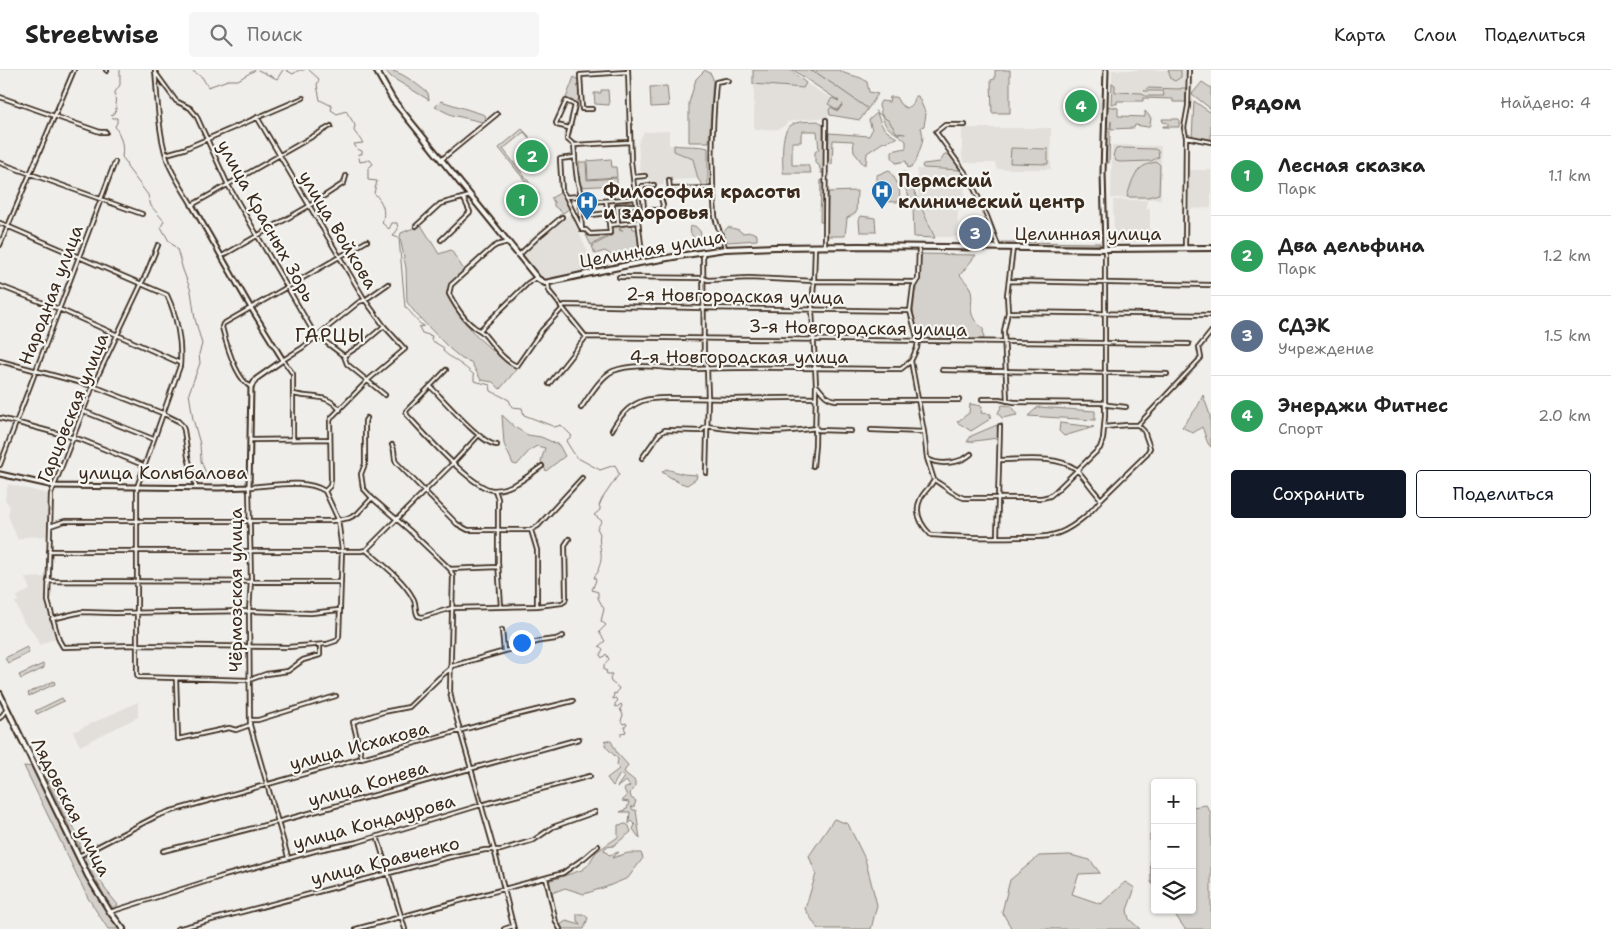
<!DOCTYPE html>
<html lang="ru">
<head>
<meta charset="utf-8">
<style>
	:root { --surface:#fff; --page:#f6f6f6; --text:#222; --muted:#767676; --line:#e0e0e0; --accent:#111827 }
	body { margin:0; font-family:"Shantell Sans",sans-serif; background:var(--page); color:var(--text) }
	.controls { position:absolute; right:15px; bottom:15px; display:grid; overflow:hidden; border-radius:5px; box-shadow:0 1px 4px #0004 }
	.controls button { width:45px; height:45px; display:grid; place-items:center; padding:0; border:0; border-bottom:1px solid var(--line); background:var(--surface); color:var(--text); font:25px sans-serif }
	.you { position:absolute; left:521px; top:572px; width:18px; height:18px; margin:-12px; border:4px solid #fff; border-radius:50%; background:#1a73e8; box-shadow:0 0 0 8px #1a73e833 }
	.badge { display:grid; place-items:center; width:32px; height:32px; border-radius:50%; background:var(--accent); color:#fff; font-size:16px; font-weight:700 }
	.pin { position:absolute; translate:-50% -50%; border:2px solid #fff; box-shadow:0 1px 5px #0006 }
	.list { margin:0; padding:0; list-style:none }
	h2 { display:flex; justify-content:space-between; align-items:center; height:65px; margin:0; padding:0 20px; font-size:21px }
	h2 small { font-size:16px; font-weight:400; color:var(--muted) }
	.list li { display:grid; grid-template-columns:32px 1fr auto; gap:15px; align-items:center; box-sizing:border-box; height:80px; padding:0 20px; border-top:1px solid var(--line) }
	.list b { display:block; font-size:19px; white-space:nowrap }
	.list p { margin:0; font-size:16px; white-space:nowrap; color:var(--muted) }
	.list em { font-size:16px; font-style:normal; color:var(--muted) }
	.actions { display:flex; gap:10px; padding:15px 20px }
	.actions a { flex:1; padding:11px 0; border:1px solid var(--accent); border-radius:5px; text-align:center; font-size:18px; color:var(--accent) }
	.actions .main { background:var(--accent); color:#fff }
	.icon { flex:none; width:28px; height:28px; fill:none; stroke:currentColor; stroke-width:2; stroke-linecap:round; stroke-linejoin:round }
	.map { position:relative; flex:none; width:1211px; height:859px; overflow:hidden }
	header { display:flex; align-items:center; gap:30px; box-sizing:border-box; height:70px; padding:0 25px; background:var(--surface); border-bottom:1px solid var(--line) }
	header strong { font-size:24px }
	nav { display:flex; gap:28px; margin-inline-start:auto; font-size:18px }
	.search { width:350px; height:45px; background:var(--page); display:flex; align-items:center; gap:12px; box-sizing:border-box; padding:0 18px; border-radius:5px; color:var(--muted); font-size:19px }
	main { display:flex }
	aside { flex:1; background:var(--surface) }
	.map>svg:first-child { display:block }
</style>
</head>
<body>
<header>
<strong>Streetwise</strong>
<div class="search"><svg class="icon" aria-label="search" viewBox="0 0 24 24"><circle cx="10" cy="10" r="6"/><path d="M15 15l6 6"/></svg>Поиск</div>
<nav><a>Карта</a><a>Слои</a><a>Поделиться</a></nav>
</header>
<main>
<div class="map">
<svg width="1211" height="859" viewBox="0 0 1211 859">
	<rect width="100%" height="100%" fill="#efeeea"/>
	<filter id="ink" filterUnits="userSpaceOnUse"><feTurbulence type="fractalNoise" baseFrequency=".02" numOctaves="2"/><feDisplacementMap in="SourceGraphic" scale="10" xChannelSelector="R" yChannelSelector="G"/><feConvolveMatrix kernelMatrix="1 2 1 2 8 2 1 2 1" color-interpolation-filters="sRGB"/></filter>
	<g filter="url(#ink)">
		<path fill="#e2dfdb" d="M754 0H791L807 14 844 35 841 45H828V49L819 48 798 50 787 52V54L779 59 754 60Z
			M1112 0H1186V32L1173 29 1143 28V31H1112Z
			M962 58H1051V99H997L995 93H965L962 88Z
			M669 61V75H674V81L693 89 698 109 664 110V115L656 116 640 100 638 73 641 67 644 62Z
			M1112 75 1161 76V129L1111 128Z
			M917 99 962 100 966 132 958 138 957 167H935L918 126Z
			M1188 100H1211V138L1189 139Z
			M1113 130H1147V138H1150V172H1114Z
			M570 144 596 199 547 211 544 210 539 208 521 185 541 166 543 168Z
			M8 414 49 424 48 466 25 467 18 470 8 446 10 437 5 429Z
			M46 507V532L55 568 40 575 31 559 24 553 15 532 18 531 17 526 30 520 25 508Z
			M138 632V647L80 676 73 662Z"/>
		<path fill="#d4d1cc" stroke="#887e75" d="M385 0C401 0 416 14 428 23L429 30 391 7Z
			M705 0 711 4 713 9 709 72H689V33L696 9Z
			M753 0H790L806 13 803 18 753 14Z
			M793 0H839C848 7 858 4 867 12L869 22 878 24 860 50 830 45 829 40 831 37 838 41 843 34 838 40 828 34 832 28 839 31Z
			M995 0H1010V43H992L991 10 995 9Z
			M1168 0H1181V7L1175 11 1171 9Z
			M574 7 578 10 579 27 577 33 566 28Z
			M1202 12 1211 18V39L1192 24Z
			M1112 13 1115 15V22L1142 23 1145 26H1164L1163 21H1144L1147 18 1181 19V18H1186V32H1173V29L1143 28V31H1117V34H1111Z
			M667 16 669 36 651 37 650 17Z
			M601 20H608L609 35 595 34 594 23H601Z
			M915 26H918L926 44 924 56 921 57C924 69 923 71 919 82 916 89 917 95 908 98L906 91 896 93 892 87V81L906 78V71C887 55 885 62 879 35L881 31 889 32 890 27H896L900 34 906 38C913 36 914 33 915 26Z
			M441 31 485 45 487 53 452 45 435 37Z
			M1194 31 1211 43V69L1206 70 1192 68Z
			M1108 36 1118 38V46L1145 47V41L1151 48 1150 55 1148 57 1135 55 1134 58 1111 59V51L1110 59 1106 57Z
			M877 43C882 58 884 60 897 68L882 73 867 83 866 94H863L854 82 853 71 833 70 832 94H828L829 63 869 66 872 60 869 50Z
			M1162 49H1179V57H1163V56H1168V53L1163 52Z
			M818 51 823 55 824 103H821L819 95 815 93V82L819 79 817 61H803L801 64V72H792V95H808L811 103H783C783 91 780 63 790 56 797 50 810 52 818 51Z
			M522 59 529 66V68L524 62 503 79 539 125 538 127 499 78Z
			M1110 60 1109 92V93H1107L1106 90V62Z
			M535 70 539 76 538 89 531 92 521 80Z
			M674 75C686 77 697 75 708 78V116H703L698 109 693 89 674 81Z
			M1011 78 1048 79V94L1010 93Z
			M1121 78 1155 79 1158 81 1159 87 1151 91 1120 92 1116 91 1113 85 1116 79Z
			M945 84H949L961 99 960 100 923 98 922 96 923 94 940 92Z
			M611 89 612 97H616L617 107 588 109 587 91Z
			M579 92H586L587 110 617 108V115L580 117Z
			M1157 92 1160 95 1159 124 1148 127H1127C1133 108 1135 95 1157 92Z
			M889 100C896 110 903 120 898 132L876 131 877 105Z
			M903 102 906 103 935 168 914 167 913 136 900 106Z
			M821 110H824L823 152H820Z
			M521 118 533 133 523 141 511 126Z
			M857 121 856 143 847 148 845 166H827L828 122Z
			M560 123C565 125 569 134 569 139L563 143 554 136V132L551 128Z
			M861 146 875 148 876 162H860L859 150Z
			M632 153 633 159H637L639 184H625L614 187 605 181 595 184 592 176 611 166 612 162 611 161 610 155 619 154 620 161 623 160H620V154Z
			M421 155 439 184 451 180 464 200 449 216 448 225 474 264 493 281 495 280 516 300 500 319 493 312 481 310 471 292 462 289 449 278 417 245 407 232 406 198 400 167 401 163Z
			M695 156 700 161 702 168 695 169 691 164 690 157Z
			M728 157 739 160 742 163 752 162 757 165V170L728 172 723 163Z
			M586 165H610L591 175Z
			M1002 172 1100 173V175H1002Z
			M920 184 976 185 960 205C963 209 968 214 970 218 976 232 963 244 983 258L984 270 919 268 913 242 915 222 920 212Z
			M1203 325 1210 345 1211 377C1206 373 1205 363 1202 357L1193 363 1182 357 1198 336Z
			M970 334 982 336 981 343 991 344 990 349 971 361 957 352 969 343Z
			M1002 335 1011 336 1017 345 1002 348 998 343Z
			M1038 337 1095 341V350L1028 346Z
			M502 345 516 358 528 365 541 367 559 375 565 386 546 401 541 391 545 378 537 376 530 380 517 395 513 394 504 374Z
			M1060 353 1094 357 1064 366 1059 361Z
			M997 355 998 368 967 372 971 366Z
			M666 399 683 404 697 405 696 409 687 415 678 412 662 402Z
			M27 577 29 583 8 593 5 588Z
			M43 594 44 598 21 609 19 605Z
			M54 611 55 614 29 626 28 623Z
			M62 628 64 631 37 644 35 641Z
			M605 670 611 671 617 683 628 695 624 702 635 711V718L630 723 631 728 636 731 634 737H631L633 740H636L640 769 633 759 635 755 631 751 629 754 630 742H620L627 739 629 732 622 731 627 726 624 719 630 716 626 711 617 717 624 707 620 704 613 716 607 708 619 699 617 695 618 689 606 677Z
			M24 696 32 697 86 805 101 831 121 859H108L88 828Z
			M45 706 50 709 80 770V779Z
			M1206 735 1211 743V859H1185L1172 840H1192V737Z
			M834 749 848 754 865 789 877 835 871 859H818L805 839 816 804 809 786Z
			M626 754 629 756 631 762 613 776 606 777 604 780 609 785 619 782 612 788 628 783H641L643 788 628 808 606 817 584 824 565 818 552 823 548 811 582 800 588 795 596 782 618 767V755Z
			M1155 761V817L1151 812 1150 765Z
			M89 785 105 819 118 835 113 838 107 830 83 788Z
			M1070 785 1090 790 1100 803 1079 804 1072 824 1101 834 1125 812 1135 818 1127 840 1129 849 1140 859H1012L1002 842 1010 810 1039 786Z
			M577 844H583L588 848 584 859H562L560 855 566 851 581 855 577 850Z"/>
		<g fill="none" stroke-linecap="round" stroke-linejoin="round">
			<path stroke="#81766d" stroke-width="1" d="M120 0V15L115 22 116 41 111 46 113 48H117V53L115 56C121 67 124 75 122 87L126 92 127 97 148 125 151 136 164 151 161 157 169 171 177 179 183 200 191 221 195 249 202 274 199 284 200 293 189 323 193 349 200 374 201 391 207 406
				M191 0 202 7 208 17 228 10H238L255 0
				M258 0 277 9 283 0
				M286 0 293 4 299 0H304
				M309 0 319 9 317 15 320 30 332 36 331 40 337 44 346 41 355 55 354 61 363 73 354 74 357 79 362 81V84H358L360 92 370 90 373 94 368 98V110L377 111 374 123C383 132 386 141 382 153L389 159 392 153H397L398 159 393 166 399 168 405 237C414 244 414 251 424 256L419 257 422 263 432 266 431 270 444 278 443 281C453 290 464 295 474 305V311L490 315 491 321 509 330 512 337 522 338 524 345 555 357 561 355 572 366 566 371 576 387 600 400 615 395 619 404 602 429 599 436 600 437V440L594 445 602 451 597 458 600 464C598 472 602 481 601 489 601 494 598 497 598 502L594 507 596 510 592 520 598 522V528L604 539 601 551 606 555 599 562 605 571 599 576 603 579 600 585 602 588 606 584 609 589 604 595V600L607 601 606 603 608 604H612L610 608 611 612 619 618 616 624 614 623 613 629 616 628 618 630 615 634V636L617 637 621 634 622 636 620 639 623 645 621 651 623 654 626 653 627 655 624 657 626 662 621 663V666
				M807 0 817 3 867 38
				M875 41 889 51 897 63 905 64"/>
			<g stroke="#3b2a1e" stroke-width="6">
				<path id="minor" d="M106 0 107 1
					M155 0C158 32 158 68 170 97 176 110 185 123 192 135L331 56
					M628 0 631 91 643 192
					M155 2 176 31 190 38 196 45 228 115 314 263 344 286 347 294 385 325
					M0 27 100 62H106
					M592 39H582L580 5 628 2
					M257 47 365 230 384 256 405 279 368 310 332 347 330 351 331 409 330 416 325 421
					M965 55H945L936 62 969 108 987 146 999 178
					M569 58 557 55 556 53 566 31 575 35 567 69 574 75
					M1186 67 1211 72
					M166 84 184 79 303 28
					M575 87 574 75 630 72
					M441 90 497 44
					M0 93 142 144
					M633 107 645 106
					M669 110 670 119 714 118
					M635 123 659 121 663 135 661 140H647L644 139 642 116 654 115
					M566 127 581 126 591 132 592 145 608 143 610 163 590 164 586 160H582L566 127 562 121 560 89 575 87C575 94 576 102 577 109 578 117 582 121 580 130L582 160
					M606 131 608 143
					M591 132 635 128
					M0 153 167 225C177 246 182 273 180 296L137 417V604L138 607 249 610 266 604 288 601 303 590 320 585V576
					M618 154 617 136 636 135
					M610 155 638 152
					M416 156 440 134 470 126
					M441 170 470 142 464 129
					M508 172 497 175 492 178 451 215 449 224C455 235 463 249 473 256 476 259 480 260 483 263 492 273 503 291 517 296L542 260 562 239
					M0 175 74 0
					M158 175 147 202 93 316 51 424 48 531 59 570 63 577 136 575 288 577 327 574 336 571 339 567 342 480 338 449 325 421
					M825 176 826 50
					M919 177 918 209 913 217 910 241 918 271 917 278 911 291 924 362 927 388 934 410C930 418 923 422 920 430 914 443 922 456 931 465 960 467 988 468 1017 467 1028 467 1041 468 1052 465 1068 462 1092 443 1101 429L1146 385 1150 378 1144 361 1138 355H1127L1104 357
					M1185 178 1186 67 1184 58 1188 36 1189 0
					M725 179C724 168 717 158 715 146 711 102 712 56 716 12L726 10 729 11
					M703 182 704 291 707 298 708 327 706 403
					M519 185 538 167 562 147
					M222 186 309 136 344 113 346 106
					M619 207 703 208 708 210 749 208 814 211 916 212
					M1009 211 1211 215
					M548 213 549 221 586 267
					M0 216 59 239 180 293
					M561 237 565 235 703 238 910 241
					M1008 242 1211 245
					M480 260 528 213 537 207
					M344 286 365 272 384 256
					M0 291 93 316 162 343 178 351 182 355 184 360 188 387 196 417
					M446 300 406 341 407 345C422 361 474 421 494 420 513 419 527 407 542 396
					M942 300 1167 304
					M549 314 586 267 1189 274
					M430 316C443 329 482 375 497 375
					M817 316C823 323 826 329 836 330H959
					M251 317C236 309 226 273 222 257L223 254 367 171
					M294 324C312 329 327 323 340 340
					M982 329H999L1014 332 1104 333 1108 335 1126 337
					M1007 331 1004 261 1008 242 1007 225 1013 178
					M581 338C588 328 601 306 613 301 639 291 669 300 696 299 764 296 833 299 901 299L911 291
					M83 341 153 369
					M0 348 82 370 143 395
					M367 348 365 351V394L361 404 363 418 372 428 409 460 450 499 453 506 450 621 452 632 495 783 514 859
					M1138 355 1201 288 1199 277 1211 262
					M612 360C620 346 627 337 642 331 650 328 660 328 669 328 690 328 710 328 731 329 759 329 787 327 816 328
					M871 360 924 362
					M293 368V304L283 290 302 278 359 232 365 230 388 214
					M251 370 330 369
					M392 375C396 381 393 387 396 392L457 454 468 460H531L538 456 582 408
					M642 388 659 364 665 360 701 361 707 356C742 362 780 364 816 358L818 360 851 361
					M928 389C940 396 961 393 971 384
					M999 390C1024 390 1055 385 1076 399 1081 403 1095 423 1101 429
					M0 395 115 92
					M813 396 815 375 816 315 812 239 814 211 815 177
					M934 410C943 415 954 425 964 428H1042L1050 426 1056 421 1100 378 1103 369 1105 346V179
					M495 420 498 429V492L501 537
					M50 456 65 451H332L349 448 357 444 372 428
					M531 460 537 480V536
					M997 467 1000 356
					M366 480C382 494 403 509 413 528 417 534 414 540 418 546L422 547 452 538 537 536 562 533 565 531 566 527 565 475 569 469
					M49 481H361L366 480 453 393 478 366
					M450 499 498 497
					M48 511 341 512
					M52 549 81 542 115 543 249 541 311 543 339 540
					M502 560 504 581
					M452 596 540 571 556 569 563 566
					M176 609 178 669 229 658 236 660 250 655
					M0 648 7 639
					M251 650H258L336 626
					M362 689 353 652 383 642 409 637 440 607 451 598
					M377 766 405 859
					M163 781 277 752 579 669
					M79 786 157 746 168 742 516 645 573 631
					M288 787 250 655 249 541 251 511 249 417C272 416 305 408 325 421
					M546 808 556 852 560 859
					M110 842 220 807 318 780 358 772 481 735 590 706
					M177 859 450 787 485 780H501L534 770 553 757 595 742
					M356 859 563 803 584 788 598 776
					M504 859 513 856"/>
			</g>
			<g stroke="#3b2a1e" stroke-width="7">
				<path id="tertiary" d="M1105 179 1103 103 1106 0
					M0 404 54 416 219 418 249 417 251 317 256 309 283 290 251 238 192 135"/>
			</g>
			<g stroke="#3b2a1e" stroke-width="8">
				<path id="secondary" d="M376 0 393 30 538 209 545 213 628 195 679 186 725 179 775 177 859 176 1109 179 1211 178
					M0 624 88 806 110 842 123 859"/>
			</g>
			<use href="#minor" stroke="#f6f6f2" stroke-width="2.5"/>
			<use href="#tertiary" stroke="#f6f6f2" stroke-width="3"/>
			<use href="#secondary" stroke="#f6f6f2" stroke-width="4"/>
		</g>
	</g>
	<defs>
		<g id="hospital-pin" transform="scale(1.125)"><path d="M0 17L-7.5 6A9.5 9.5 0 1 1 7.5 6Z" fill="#1f6fb2" stroke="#f6f6f2"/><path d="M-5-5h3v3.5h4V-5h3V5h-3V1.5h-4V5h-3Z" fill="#fff"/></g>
	</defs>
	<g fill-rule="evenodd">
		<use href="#hospital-pin" x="882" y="121"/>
		<use href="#hospital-pin" x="587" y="132"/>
	</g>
	<g text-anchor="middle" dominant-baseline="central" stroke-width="4.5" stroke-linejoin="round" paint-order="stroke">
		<g font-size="18" font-weight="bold" fill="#3b2a1e" stroke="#f6f6f2" text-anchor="start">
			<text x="898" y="111">Пермский<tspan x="898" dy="21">клинический центр</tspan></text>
			<text x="603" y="122">Философия красоты<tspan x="603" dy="21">и здоровья</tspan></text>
		</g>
		<g font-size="18" fill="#3b2a1e" stroke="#f6f6f2">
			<text transform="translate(266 151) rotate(61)">улица Красных Зорь</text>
			<text transform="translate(338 160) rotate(59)">улица Войкова</text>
			<text x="1088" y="164">Целинная улица</text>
			<text transform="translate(652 179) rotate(-10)">Целинная улица</text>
			<text transform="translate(51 225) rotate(-69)">Народная улица</text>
			<text transform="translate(735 226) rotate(1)">2-я Новгородская улица</text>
			<text transform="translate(858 258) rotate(1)">3-я Новгородская улица</text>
			<text x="739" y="287">4-я Новгородская улица</text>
			<text transform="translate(73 338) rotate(-68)">Гарцовская улица</text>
			<text x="163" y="403">улица Колыбалова</text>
			<text transform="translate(236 520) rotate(-90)">Чёрмозская улица</text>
			<text transform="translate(359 676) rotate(-15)">улица Исхакова</text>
			<text transform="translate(368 714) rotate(-16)">улица Конева</text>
			<text transform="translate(71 737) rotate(63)">Лядовская улица</text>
			<text transform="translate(374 752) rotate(-15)">улица Кондаурова</text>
			<text transform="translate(385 791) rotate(-14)">улица Кравченко</text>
		</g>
		<g font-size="20" letter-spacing="1" fill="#3b2a1e" stroke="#f6f6f2">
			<text x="330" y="265">ГАРЦЫ</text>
		</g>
	</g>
</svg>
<div class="controls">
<button>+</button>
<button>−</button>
<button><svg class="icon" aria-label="layers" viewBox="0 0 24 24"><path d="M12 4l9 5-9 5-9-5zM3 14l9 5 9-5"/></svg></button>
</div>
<div class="you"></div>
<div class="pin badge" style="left:522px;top:130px;background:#2e9e5b">1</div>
<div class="pin badge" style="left:532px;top:86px;background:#2e9e5b">2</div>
<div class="pin badge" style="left:975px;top:163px;background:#5c6f8a">3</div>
<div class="pin badge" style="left:1081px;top:36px;background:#2e9e5b">4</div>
</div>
<aside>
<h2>Рядом<small>Найдено: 4</small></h2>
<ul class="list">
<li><span class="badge" style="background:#2e9e5b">1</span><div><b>Лесная сказка</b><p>Парк</p></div><em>1.1 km</em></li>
<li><span class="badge" style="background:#2e9e5b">2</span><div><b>Два дельфина</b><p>Парк</p></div><em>1.2 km</em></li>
<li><span class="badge" style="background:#5c6f8a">3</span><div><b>СДЭК</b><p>Учреждение</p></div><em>1.5 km</em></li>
<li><span class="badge" style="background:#2e9e5b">4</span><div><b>Энерджи Фитнес</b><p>Спорт</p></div><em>2.0 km</em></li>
</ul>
<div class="actions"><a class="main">Сохранить</a><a>Поделиться</a></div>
</aside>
</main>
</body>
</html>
